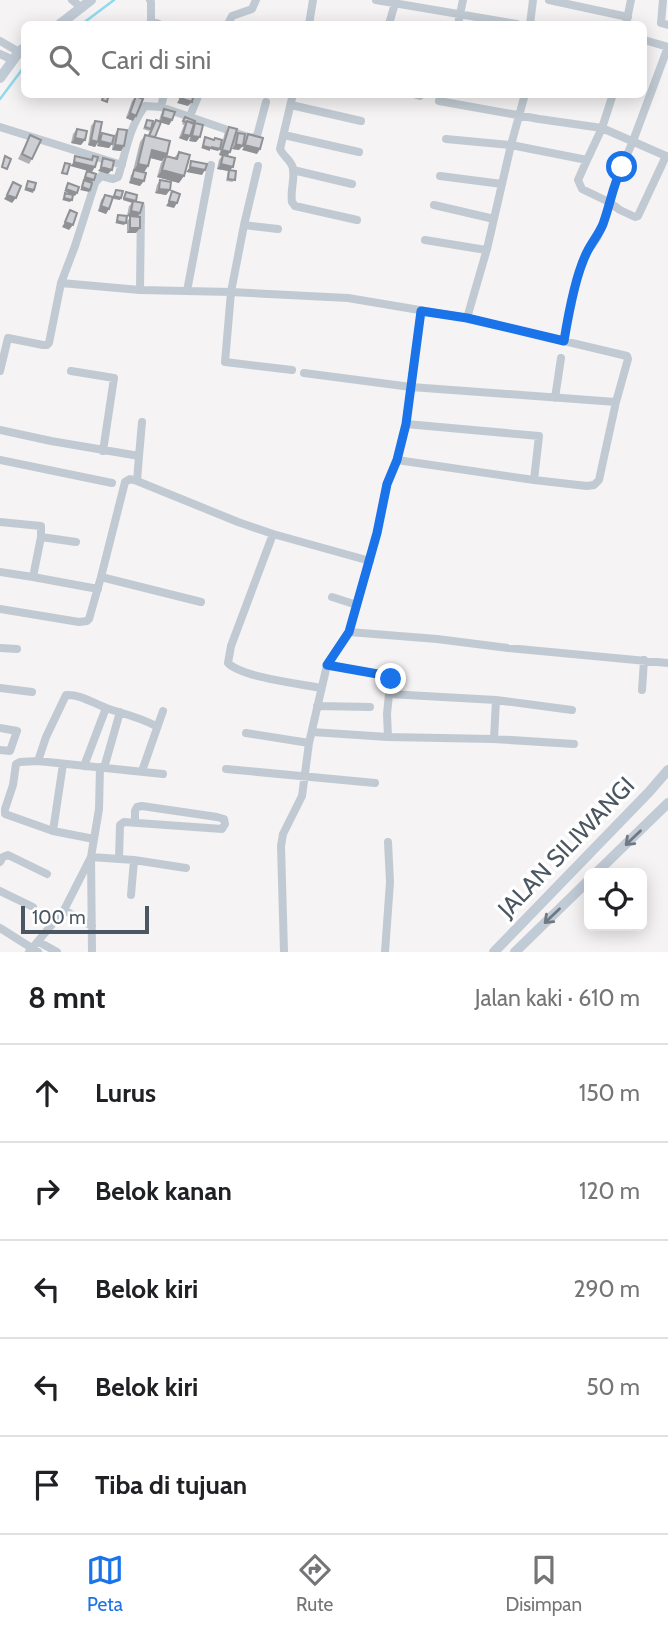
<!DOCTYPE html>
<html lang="id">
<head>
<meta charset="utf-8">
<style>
	:root { --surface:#fff; --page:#f6f6f6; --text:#202124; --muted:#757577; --line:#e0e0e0; --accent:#1a73e8 }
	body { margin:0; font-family:Cabin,sans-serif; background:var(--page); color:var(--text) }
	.controls { position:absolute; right:21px; bottom:21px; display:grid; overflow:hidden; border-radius:10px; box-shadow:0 4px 18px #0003 }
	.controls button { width:63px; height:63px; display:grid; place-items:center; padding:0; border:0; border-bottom:2px solid var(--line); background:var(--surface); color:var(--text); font:35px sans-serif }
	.scale { position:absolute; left:21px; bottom:18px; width:128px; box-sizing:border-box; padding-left:7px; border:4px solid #4a5661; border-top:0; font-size:19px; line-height:24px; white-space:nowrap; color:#4a5661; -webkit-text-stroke:5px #fff; paint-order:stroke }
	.stop { position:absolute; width:21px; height:21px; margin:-16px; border:5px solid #1a73e8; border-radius:50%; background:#fff }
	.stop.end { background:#1a73e8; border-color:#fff; box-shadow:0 2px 7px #0008 }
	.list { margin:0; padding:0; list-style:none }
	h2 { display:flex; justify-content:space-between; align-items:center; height:91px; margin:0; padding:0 28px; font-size:30px }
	h2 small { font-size:23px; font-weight:400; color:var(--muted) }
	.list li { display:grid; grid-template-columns:46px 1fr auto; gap:21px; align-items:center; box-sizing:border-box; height:98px; padding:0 28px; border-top:2px solid var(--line) }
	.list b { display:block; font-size:26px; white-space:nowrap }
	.list em { font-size:23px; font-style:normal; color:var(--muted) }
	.icon { flex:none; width:38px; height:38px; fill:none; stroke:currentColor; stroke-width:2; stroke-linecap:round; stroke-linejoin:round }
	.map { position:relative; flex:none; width:668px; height:952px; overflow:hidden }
	.search { position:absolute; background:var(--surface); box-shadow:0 4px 18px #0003; left:21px; right:21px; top:21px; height:77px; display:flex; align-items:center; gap:18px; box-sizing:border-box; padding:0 24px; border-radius:10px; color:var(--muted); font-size:26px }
	.sheet { height:581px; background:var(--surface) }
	nav { display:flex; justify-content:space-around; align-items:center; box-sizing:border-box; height:98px; border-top:2px solid var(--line); background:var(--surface); font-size:19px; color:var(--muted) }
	nav a { display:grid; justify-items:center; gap:4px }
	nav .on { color:var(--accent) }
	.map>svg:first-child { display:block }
</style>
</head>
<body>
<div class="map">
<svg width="668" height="952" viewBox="0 0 668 952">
	<rect width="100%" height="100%" fill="#f5f3f3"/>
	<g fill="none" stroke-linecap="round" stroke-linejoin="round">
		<path stroke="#90daee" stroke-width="2.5" d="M82 24 114 0
			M0 99 24 67"/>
		<path stroke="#c1cad2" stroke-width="8" d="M72 0 82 8
			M150 0 151 2V21L159 24
			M376 0 517 24
			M549 0 628 17
			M663 0 661 23 668 25
			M228 24 232 16 252 9 256 0
			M309 24 313 0
			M389 24 396 0
			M458 24 463 0
			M530 24 533 0
			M626 24 631 0
			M644 40 668 47
			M0 41 19 52
			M0 54 13 60
			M293 94 280 149C283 156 291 160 293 168 295 179 290 191 292 202L295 206 357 220
			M414 94 420 96
			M441 94 439 101 539 119 602 128 666 156 638 216 635 217 620 210 609 202 582 189 578 180 587 160
			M291 105 361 121
			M161 107 164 94
			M190 116 199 94
			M0 127 122 165
			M284 135 359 152
			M446 139 511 145 587 160 602 128 613 94
			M293 170 352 184
			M440 176 502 184
			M434 205 494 219
			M244 225 258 166
			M278 229 244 225 231 292 225 362 292 370
			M425 240 486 250
			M61 283 140 290 231 292 348 298 467 318 627 356 628 359 616 402 599 480 594 485 587 486 534 480 397 460
			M140 290 141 206
			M187 291 211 165
			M467 318 487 249 511 145 525 94
			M564 341 577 278 587 252 597 238 603 225 617 178 633 141 668 47
			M0 371 8 338 43 345H47L49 343 61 283 75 246 95 183 101 176 113 179 118 177C126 152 129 127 145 106L161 107 251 138 257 136 266 102
			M71 371 114 378 103 451
			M304 373 411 387 616 402
			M555 398 561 358
			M406 424 539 436 534 480
			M0 430 51 441 139 456 137 481
			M139 456 142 422
			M0 460 112 483
			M0 522 41 526V537L33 577
			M41 537 76 542
			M0 572 33 577 98 589
			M101 577 201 602
			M332 597 357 605
			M0 609 79 622 87 621 89 619 101 577 125 482 130 479 137 481 238 522 273 534
			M349 632 377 533 387 484 397 460 406 424 421 311
			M0 648 17 649
			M327 665 389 676C394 682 391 687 389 694L496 700 572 710
			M0 688 32 692
			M321 688C300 684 241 677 228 663L231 646 273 534 370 561
			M642 690 644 660
			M317 706 370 707
			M0 728 17 731 10 751 0 750
			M312 732 388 737 494 739 574 744
			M246 733 309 743
			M388 737 387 714 389 694
			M494 739 496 700
			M38 761 46 737 66 695C81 694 94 704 109 709 125 714 141 718 156 726
			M84 766 106 708
			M104 768 120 712
			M226 769 375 783
			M142 771 163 711
			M53 831 63 764
			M94 839 53 831 5 814V809L13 785 16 764 20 762 38 761 163 774
			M119 858 120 825 124 822 222 829 225 824 224 819 217 817 142 806 137 807 135 811V822
			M0 862 3 857 8 855 47 874
			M0 891 33 907
			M131 895 134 860
			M64 910 92 926
			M0 928 38 952
			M39 942 57 952
			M29 952 64 910 91 857 134 860 186 868
			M92 952 91 857 99 809 100 767
			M284 952 281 846 283 834 302 796 309 743 327 665 349 632 437 639 508 648 668 663
			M385 952 390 882 388 842"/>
		<path stroke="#c1cbd6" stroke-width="10" d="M60 24 91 0
			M0 78 19 52 24 48
			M596 873 668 803
			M494 952 649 792 668 770
			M515 952 589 880"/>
	</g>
	<path fill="#b0b2b7" d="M136 96 133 121 126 118 132 101Z
		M164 109 172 120 169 125 160 122 155 137 167 154 162 161 150 158 148 166 143 173 140 186 129 183 131 175 134 171H133L140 142 145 135 148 136 150 129 149 131 143 129 146 122 147 120 152 125 156 120 159 121 161 114Z
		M185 117 194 123 200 137 196 142 189 141 190 136 187 141 179 138 184 125 182 124Z
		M95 121 99 138 102 133 114 136 118 129 121 151 112 150 113 141 109 148 97 146 98 142 95 147 88 145 91 126Z
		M229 127 227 156 233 182 226 181 228 171 217 169 219 160 222 156 219 155 225 132Z
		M77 129 81 145 71 143 73 134Z
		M238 133 239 150 232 149 235 137Z
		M30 135 32 159 29 164 18 159Z
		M179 152V183L157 177 161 163 166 156 174 158Z
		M160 180 170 190 166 195 155 193 157 185Z
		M116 190 120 200 113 199 106 214 98 211 101 200 105 195 113 197Z
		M126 192 135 202 138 217 136 233H127V221L131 217 127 216 129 206 132 203 123 200Z"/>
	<path fill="#909195" d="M180 98 192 102 188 106 177 103Z
		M130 113 136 116 133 121 126 118Z
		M162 117 172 120 169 125 159 122Z
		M183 134 190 136 187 141 179 138Z
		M192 136 200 137 196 142 189 141Z
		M75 138 85 140 81 145 71 143Z
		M91 140 98 142 95 147 88 145Z
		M100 141 112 144 109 148 97 146Z
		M236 144 243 146 239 150 232 149Z
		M115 145 124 146 121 151 112 150Z
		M245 145 260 149 257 154 242 150Z
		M203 146 212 147 220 149 218 151 210 149V151L201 148Z
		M152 150 167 154 162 161 147 157Z
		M222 150 230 152 227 157 219 155Z
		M74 162 95 167 92 172 70 166Z
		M138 164 148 166 143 174 133 171Z
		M221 164 233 167 229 171 217 169Z
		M101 167 112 170 108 174 98 171Z
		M190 167 205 170 202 175 186 172Z
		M162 170 184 176 179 183 157 177Z
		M85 177 94 180 92 182 83 180Z
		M132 178 144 181 140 186 129 183Z
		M82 187 90 190 89 192 80 190Z
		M26 188 34 190 33 193 24 190Z
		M66 189 77 193 75 196 64 191Z
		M159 189 170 190 166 195 155 193Z
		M7 195 16 198 12 203 4 199Z
		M114 196 121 198 120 200 113 198Z
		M64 198 72 200 70 202 62 200Z
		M124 198 136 201 134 203 123 200Z
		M169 201 177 203 174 208 166 206Z
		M101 206 109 209 106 214 98 211Z
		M131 211 140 213 137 218 127 216Z
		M117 221 126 223 124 225 115 223Z
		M65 222 73 225 69 230 62 227Z
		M130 228H140L136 233H127Z"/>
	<path fill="#cdcfd5" stroke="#909195" stroke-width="2" d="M104 94H109L107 102 102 100Z
		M181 94H194L192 102 180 98Z
		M136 96 143 99 136 116 130 113Z
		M164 109 175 112 172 120 162 117Z
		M185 117 195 121 194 123 187 121 186 122 183 121Z
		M147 120 153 121 151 129 145 127Z
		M156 120 161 122 155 137 149 136Z
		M95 121 102 122 98 142 91 140Z
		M187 121 194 124 190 136 183 134Z
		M195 123 203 125 200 137 192 136Z
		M229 127 237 129 230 152 222 150Z
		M77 129 87 131 85 140 75 138Z
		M118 129 127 130 124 146 115 145Z
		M102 133 114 136 112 144 100 141Z
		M238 133 245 134 243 146 236 144Z
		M248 134 263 138 260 149 245 145Z
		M30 135 41 140 32 159 22 154Z
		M145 135 170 141 167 154 152 150 148 166 138 164Z
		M205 137 214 140 215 138 222 140 220 149 212 147 211 148 203 146Z
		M179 152 190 155 184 176 162 170 166 156 177 159Z
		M223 155 235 158 233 167 221 164Z
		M5 156 11 159 7 169 2 167Z
		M75 156 92 160 93 156 98 157 95 167 74 162Z
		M103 158 114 161 112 170 101 167Z
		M191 161 207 164 205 170 190 167Z
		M65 163 70 164 67 174 62 173Z
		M134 170 146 173 144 181 132 178Z
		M229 170 236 171 235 180 228 179Z
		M87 171 96 174 94 180 85 177Z
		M84 180 92 183 90 190 82 187Z
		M160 180 171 182 170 190 159 189Z
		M28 181 36 183 34 190 26 188Z
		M13 182 21 186 16 198 7 195Z
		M68 183 79 187 77 193 66 189Z
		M116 190 123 191 121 198 114 196Z
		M172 191 180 194 177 203 169 201Z
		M126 192 137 195 136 201 124 198Z
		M65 193 73 195 72 200 64 198Z
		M105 195 113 197 109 209 101 206Z
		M133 201 143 203 140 213 131 211Z
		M70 210 77 213 73 225 65 222Z
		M118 215 127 216 126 223 117 221Z
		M130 216 140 217V228H130Z"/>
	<defs><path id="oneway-shaft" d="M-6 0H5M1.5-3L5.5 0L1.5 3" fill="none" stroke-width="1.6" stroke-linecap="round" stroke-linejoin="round" transform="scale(1.75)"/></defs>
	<g stroke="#6e7984">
		<use href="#oneway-shaft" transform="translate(633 838) rotate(136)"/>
		<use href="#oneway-shaft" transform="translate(552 916) rotate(136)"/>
	</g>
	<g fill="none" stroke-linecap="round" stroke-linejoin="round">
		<path stroke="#1a73e8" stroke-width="9" d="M391 679 389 676 327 665 349 632 377 533 387 484 397 460 406 424 421 311 467 318 564 341C568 316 576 274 587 252 592 242 599 234 603 224 610 205 613 185 622 167"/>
	</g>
	<g text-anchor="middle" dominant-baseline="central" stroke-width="7" stroke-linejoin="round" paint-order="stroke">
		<g font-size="24" fill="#4a5661" stroke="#fff">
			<text transform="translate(566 847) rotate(-46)">JALAN SILIWANGI</text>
		</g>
	</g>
</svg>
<div class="controls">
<button><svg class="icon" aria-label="locate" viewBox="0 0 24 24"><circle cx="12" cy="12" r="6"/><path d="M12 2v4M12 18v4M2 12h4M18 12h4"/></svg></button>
</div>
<div class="scale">100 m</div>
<div class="stop" style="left:622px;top:167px"></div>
<div class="stop end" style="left:391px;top:679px"></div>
<div class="search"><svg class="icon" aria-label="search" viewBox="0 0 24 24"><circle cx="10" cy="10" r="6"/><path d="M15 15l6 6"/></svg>Cari di sini</div>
</div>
<section class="sheet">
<h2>8 mnt<small>Jalan kaki · 610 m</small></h2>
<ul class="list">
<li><svg class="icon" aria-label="ahead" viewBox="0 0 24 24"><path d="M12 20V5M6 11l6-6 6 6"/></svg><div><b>Lurus</b></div><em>150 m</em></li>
<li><svg class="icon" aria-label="right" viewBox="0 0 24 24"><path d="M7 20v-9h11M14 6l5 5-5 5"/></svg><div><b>Belok kanan</b></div><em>120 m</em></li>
<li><svg class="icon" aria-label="left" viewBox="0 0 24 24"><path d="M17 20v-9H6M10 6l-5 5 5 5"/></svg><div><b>Belok kiri</b></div><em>290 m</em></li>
<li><svg class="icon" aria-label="left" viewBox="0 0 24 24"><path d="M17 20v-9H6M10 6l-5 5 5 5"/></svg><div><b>Belok kiri</b></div><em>50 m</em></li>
<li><svg class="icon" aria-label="arrive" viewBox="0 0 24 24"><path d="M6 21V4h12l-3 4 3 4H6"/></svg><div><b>Tiba di tujuan</b></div></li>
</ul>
</section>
<nav>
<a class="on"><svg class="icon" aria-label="map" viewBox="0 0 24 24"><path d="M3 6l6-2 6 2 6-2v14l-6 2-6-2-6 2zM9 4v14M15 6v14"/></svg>Peta</a>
<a><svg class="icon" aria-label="directions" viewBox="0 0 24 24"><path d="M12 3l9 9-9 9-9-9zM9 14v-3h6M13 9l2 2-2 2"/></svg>Rute</a>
<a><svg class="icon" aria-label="saved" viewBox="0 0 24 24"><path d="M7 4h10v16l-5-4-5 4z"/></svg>Disimpan</a>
</nav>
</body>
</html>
